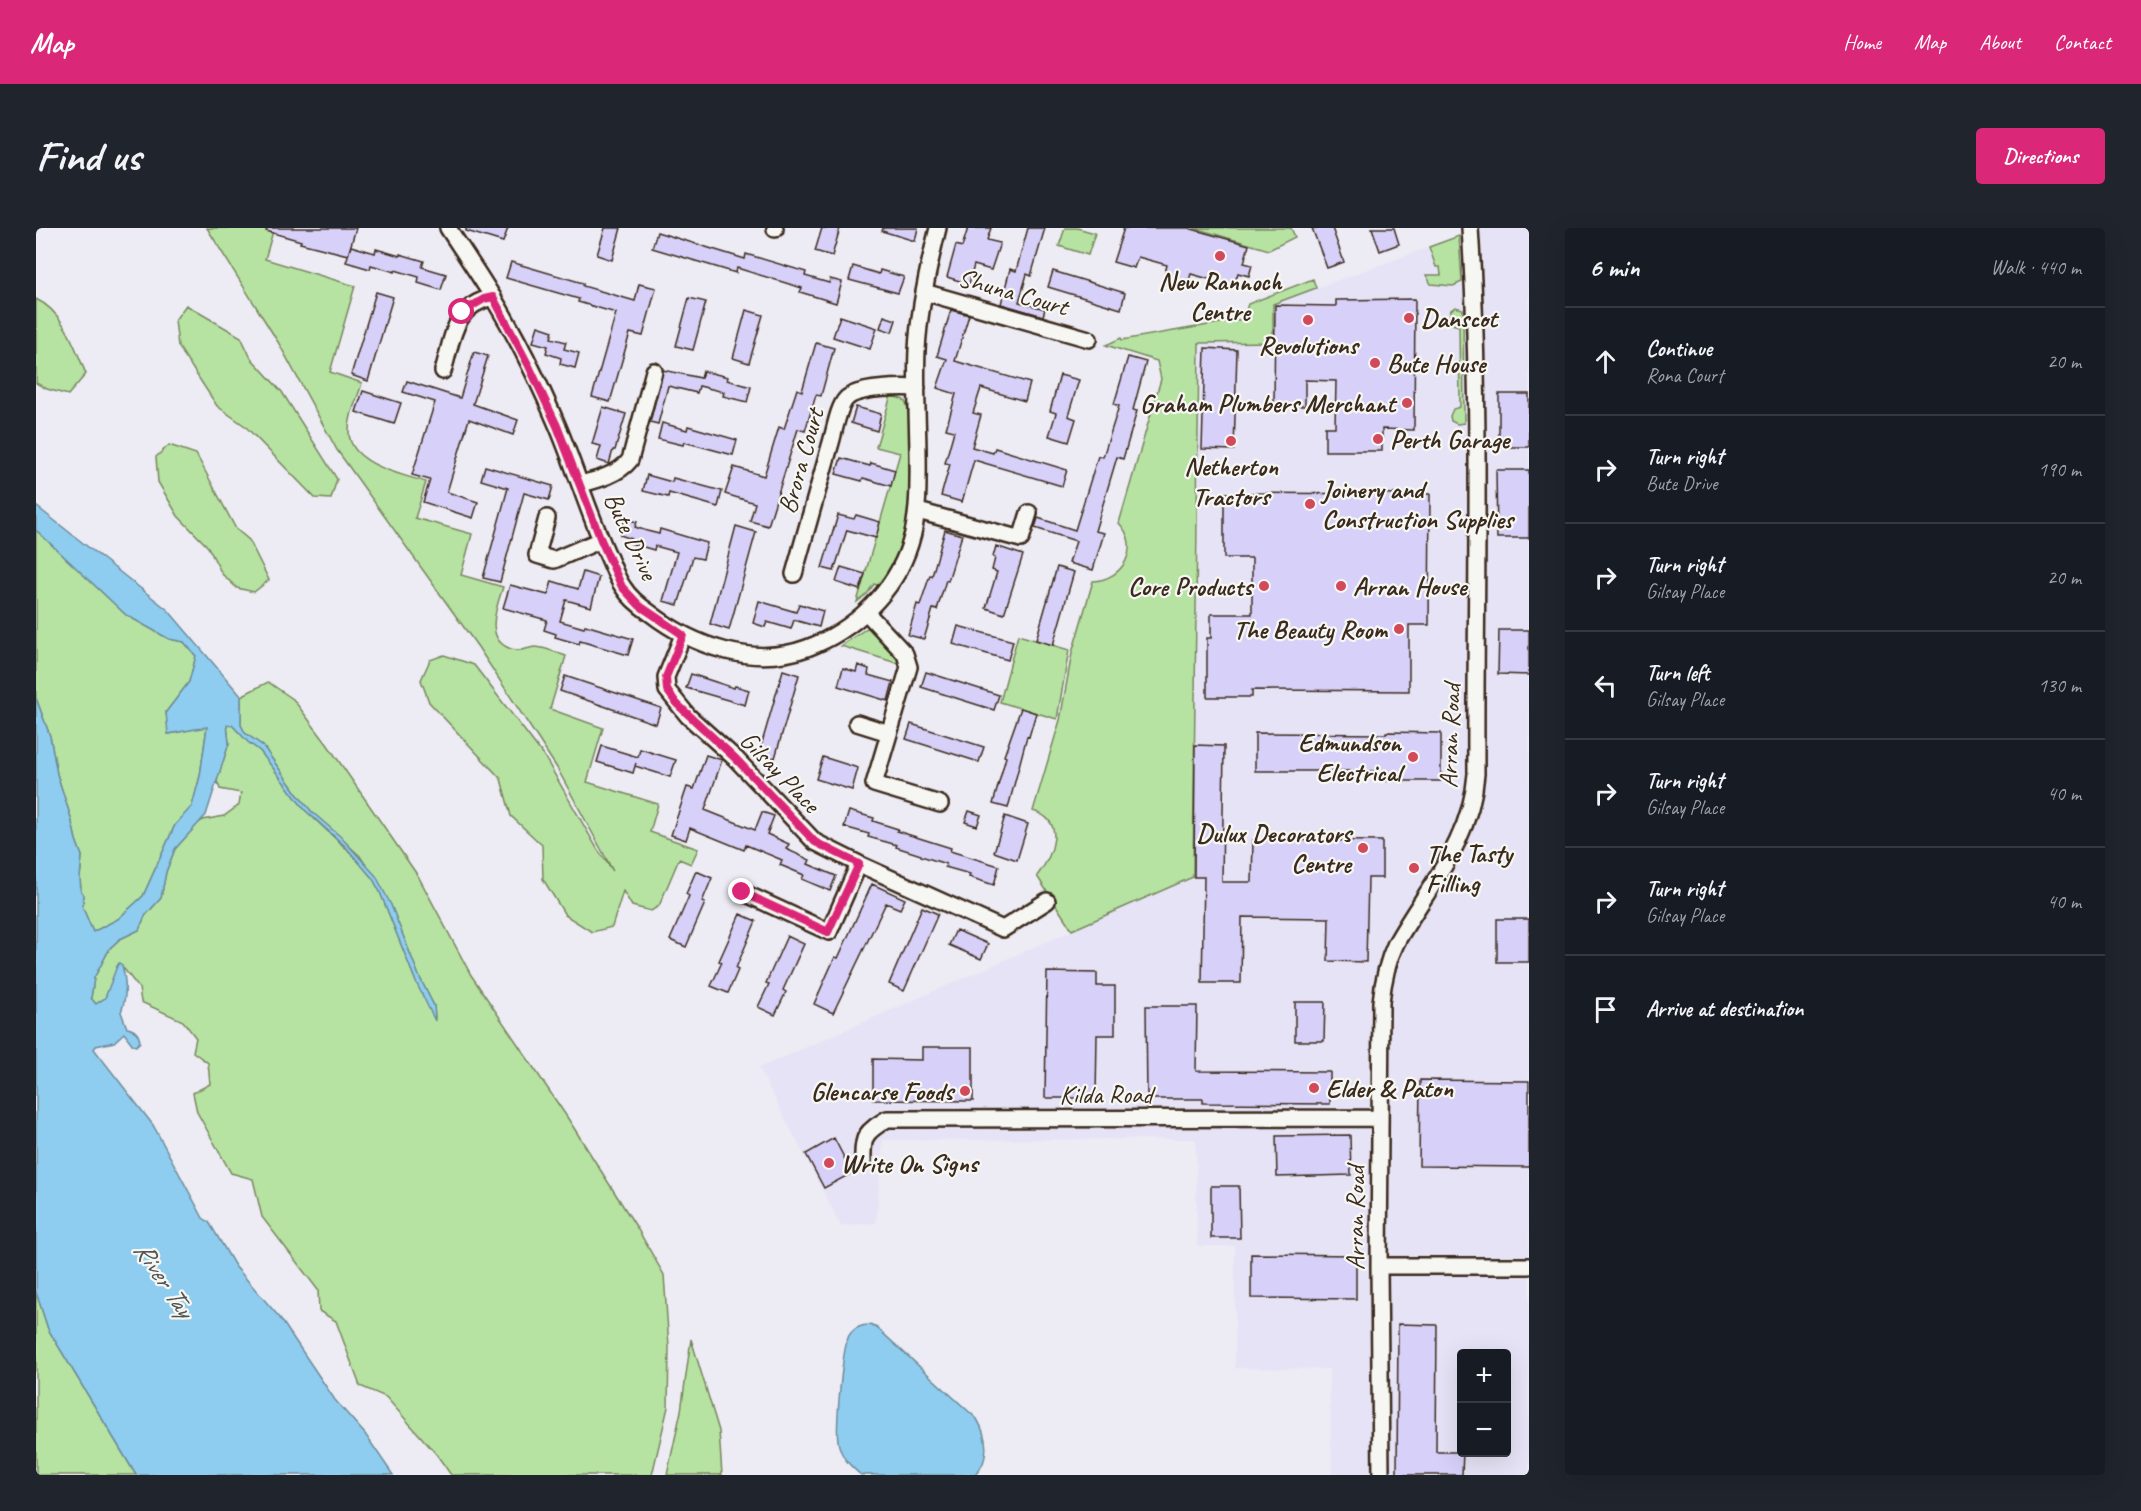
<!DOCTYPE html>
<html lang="en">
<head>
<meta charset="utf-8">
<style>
	:root { --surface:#171b24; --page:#20242c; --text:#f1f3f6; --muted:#9ea1a6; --line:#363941; --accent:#db2777 }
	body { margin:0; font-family:Caveat,sans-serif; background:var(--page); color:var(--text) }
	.controls { position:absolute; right:18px; bottom:18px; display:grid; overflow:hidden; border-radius:6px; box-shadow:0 6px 24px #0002 }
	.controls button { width:54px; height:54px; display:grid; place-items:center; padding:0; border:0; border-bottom:2px solid var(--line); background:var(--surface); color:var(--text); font:30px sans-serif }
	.stop { position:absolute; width:18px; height:18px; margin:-14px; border:4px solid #db2777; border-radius:50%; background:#fff }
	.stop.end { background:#db2777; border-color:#fff; box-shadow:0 2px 6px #0008 }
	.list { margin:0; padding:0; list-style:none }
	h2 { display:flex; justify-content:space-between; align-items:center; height:78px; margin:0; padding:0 24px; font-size:26px }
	h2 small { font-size:20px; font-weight:400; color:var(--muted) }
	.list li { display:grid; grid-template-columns:39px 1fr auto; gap:18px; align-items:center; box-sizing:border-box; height:108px; padding:0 24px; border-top:2px solid var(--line) }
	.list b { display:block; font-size:22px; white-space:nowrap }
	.list p { margin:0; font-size:20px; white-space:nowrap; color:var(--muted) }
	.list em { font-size:20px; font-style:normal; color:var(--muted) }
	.icon { flex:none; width:33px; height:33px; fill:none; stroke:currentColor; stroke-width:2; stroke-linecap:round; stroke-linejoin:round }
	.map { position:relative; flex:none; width:1493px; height:1247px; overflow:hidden; border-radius:6px }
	header { display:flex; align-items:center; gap:36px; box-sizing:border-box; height:84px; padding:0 30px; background:var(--accent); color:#fff }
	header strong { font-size:28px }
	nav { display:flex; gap:33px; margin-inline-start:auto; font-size:21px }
	.intro { display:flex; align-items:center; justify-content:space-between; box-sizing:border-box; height:144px; padding:0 36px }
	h1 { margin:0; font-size:42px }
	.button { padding:15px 27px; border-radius:6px; background:var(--accent); color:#fff; font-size:21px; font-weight:700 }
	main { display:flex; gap:36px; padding:0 36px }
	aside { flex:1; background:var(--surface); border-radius:6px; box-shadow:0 6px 24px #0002 }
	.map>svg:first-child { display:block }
</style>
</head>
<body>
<header>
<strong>Map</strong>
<nav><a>Home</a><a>Map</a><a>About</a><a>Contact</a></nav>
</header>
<div class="intro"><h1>Find us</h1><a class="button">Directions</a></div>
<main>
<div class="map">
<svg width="1493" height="1247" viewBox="0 0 1493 1247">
	<rect width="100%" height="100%" fill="#edebf4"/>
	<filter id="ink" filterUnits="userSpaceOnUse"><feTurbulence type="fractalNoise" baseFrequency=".0167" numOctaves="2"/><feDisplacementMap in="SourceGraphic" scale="12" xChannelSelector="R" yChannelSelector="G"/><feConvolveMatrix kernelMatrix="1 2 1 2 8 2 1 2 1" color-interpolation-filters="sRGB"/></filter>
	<g filter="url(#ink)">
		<path fill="#e6e3f6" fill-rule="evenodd" d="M1437 0H1493V1247H1296L1293 1141 1199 1140V1018H1161L1160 911 847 912 840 995 805 998 723 840 1158 649 1164 115 1237 114V76L1429 6ZM1426 1126H1470V1224H1426Z"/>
		<path fill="#b6e3a1" stroke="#788660" stroke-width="1.5" d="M171 0H238L229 31 319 58 294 144 326 155C322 170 312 188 313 204 313 236 367 247 390 254L379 290 436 306 425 347 467 359C460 379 446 416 480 422 487 423 492 420 499 419 508 419 521 425 530 428L514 481 567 500 551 554 622 576 614 604 662 621 655 636 643 631 623 678 615 683 596 678 587 663 576 699 556 704 529 687 507 651 506 617 475 588 465 551 393 474 385 452 394 432 408 427 438 437 508 528 562 622 577 643 521 540 442 419 301 222 242 114Z
			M1029 0H1041L1059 5 1052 27 1023 18Z
			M1158 0H1255L1259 9 1233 22Z
			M1423 8 1426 54 1417 58 1395 56 1390 47H1405L1404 39H1400L1393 19Z
			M1277 51 1280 60 1237 76V114L1163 115 1157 649 1036 702 1001 648C1017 627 1031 593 997 583L1024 492 1036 425 1057 353C1087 352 1106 319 1083 295L1125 151 1121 133 1070 117 1085 110 1086 112 1207 91 1212 76Z
			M0 71C28 84 39 119 50 146L32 167 11 161 0 155Z
			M150 77 205 109 215 130 246 164 301 251 295 271 279 270 209 198 181 178 142 118 139 92Z
			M1419 79 1427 81 1428 195 1421 196 1415 193 1414 188 1417 181 1424 179 1423 98 1416 96 1413 90 1415 82Z
			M855 167 868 172C877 185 873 202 873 217 873 274 877 309 843 358L838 356 831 366 821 374 864 225 840 219Z
			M133 217 160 226 200 301 213 312 233 352 218 364 201 360 186 346 172 319 142 288 122 254 120 229Z
			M0 302 90 387 133 411 148 414 160 428 153 454 130 484 133 506 171 498 164 548 156 579 139 597 107 668 82 691 57 704 46 678 48 667 45 663 44 650 46 628 40 612 35 590 21 546 14 508 0 470Z
			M831 400 835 401 858 423 864 436 805 418Z
			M982 407 1033 422 1021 491 964 474Z
			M232 454 257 471 291 516 382 648 435 747 531 889 601 1000 628 1047 633 1119 632 1179 616 1247H415L401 1227 350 1169 324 1158 300 1093 283 1083 282 1062 226 989 217 951 195 945 161 884 157 865 174 856 172 835 157 824 160 810 147 793 105 774 103 760 84 736 69 770 60 776 55 770 58 750 74 720 84 711 103 702 109 688 125 670 130 644 139 621 162 595 167 592 188 588 203 577 205 565 184 561 181 553 193 515 191 497H196L212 514 224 523 269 582 319 629 337 651 344 664 380 754 399 790 398 778 383 748 355 677 324 628 276 584 261 566 227 518 209 505 205 497V468Z
			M0 1064 12 1101 100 1247H0Z
			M655 1111 683 1203 686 1247H631L645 1183Z"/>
		<path fill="#8ecdef" stroke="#6d8c9b" stroke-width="1.5" d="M0 278 132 382 205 468V497L209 505 227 518 261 566 276 584 305 609 340 648 355 677 383 748 398 778 399 793 380 754 344 664 337 651 309 618 269 582 224 523 212 514 196 497H191L193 515 170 587 139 621 130 644 125 670 109 688 103 702 84 711 74 720 58 750 55 770 60 776 69 770 81 738 83 735 86 737C90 752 91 769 85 784L91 800C99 801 103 806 104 814L100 818 97 817 88 805 78 814 60 818 58 821 117 897 167 990 173 994 199 1038 244 1090 299 1172 329 1206 357 1247H100L12 1101 0 1064V470L14 508 21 546 35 590 40 612 46 628 44 650 45 663 48 667 46 678 57 704 82 691 107 668 139 597 156 578 164 548 171 499 132 506 130 484 153 454 160 428 148 414 133 411 90 387 0 302Z
			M834 1097 841 1100 941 1191C951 1208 955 1231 939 1247H825C814 1238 804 1228 802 1213 800 1199 806 1116 814 1106 819 1099 826 1097 834 1097Z"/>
		<path fill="#d7d0f9" stroke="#3b2a1e" stroke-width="1.5" d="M231 0H320L312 27 264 15 265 13 230 3Z
			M430 0H472L467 14 430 3Z
			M569 0H585L576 32 561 27Z
			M786 0H804L796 28 779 23Z
			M847 0H882L879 13 846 3Z
			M932 0H955L951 12 964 15 955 42 938 37 933 56 911 49 920 17 926 19Z
			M992 0H1009L995 48 991 46 983 74 1009 81 1007 88 965 76 974 41 980 43Z
			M1088 0H1152L1213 17 1208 35 1216 37 1213 48 1202 45 1198 58 1155 46 1152 55 1128 49 1131 37 1102 29 1098 40 1077 34Z
			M1276 0H1296L1308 34 1291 40Z
			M1336 0H1358L1363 16 1344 23Z
			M621 4 709 31 710 26 770 44 769 48 793 55 794 51 806 54 800 75 764 64 766 60 701 40 700 45 616 20Z
			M315 18 339 25 340 21 364 28V26L388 33 386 39 410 46 405 62 382 55 383 49 359 42V44L335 37 334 41 310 34Z
			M475 34 547 55V58L599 73 603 56 620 60 607 108 594 105 574 174 556 169 580 85 542 74 543 71 470 50Z
			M817 38 843 46 844 42 868 49 862 65 813 52Z
			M1017 43 1089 65 1085 81 1012 59Z
			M340 64 357 69 332 153 315 147Z
			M653 70 670 74 657 122 640 118Z
			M1379 71 1378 202 1346 201V223H1289V199H1299L1300 153 1269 152V178H1238L1239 77 1300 78V72Z
			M710 82 727 87 713 135 697 130Z
			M915 82 933 87 919 133 994 155 989 173 945 160 937 185 945 187 936 219 957 225 959 220 1031 242 1026 258 938 232 926 274 905 268 914 236 909 235 918 203 910 201 920 166 901 160 911 131 901 128Z
			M804 88 841 100 834 121 797 109Z
			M848 88 860 92 856 104 844 100Z
			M502 98 517 103 515 110 530 114 528 121 543 125 539 140 524 136 525 130 510 125 512 118 497 114Z
			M780 115 798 120 785 168 780 167 769 203 762 201 732 298 714 293 719 275 689 266 698 239 728 248 743 199 748 201 761 161 766 163Z
			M1169 120 1201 122 1198 222 1166 221Z
			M438 124 452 128 437 176 482 192 477 207 433 191 411 264 442 274 437 290 387 274 394 252 376 247 399 174 367 164 371 153 424 170Z
			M1092 129 1110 134 1097 182 1101 183 1087 231 1081 229 1059 303 1068 305 1057 342 1033 335 1040 313 999 300 1002 290 1039 302 1062 228 1067 229 1083 178 1078 176Z
			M627 142 665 150 667 143 692 149 691 152 715 159 711 174 687 168 688 164 663 158 661 165 632 158 622 196 614 194Z
			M1024 147 1043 152 1032 188 1040 191 1033 214 1013 208 1020 185 1014 183Z
			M327 163 365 175 358 196 320 184Z
			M1463 166H1493V219H1463Z
			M567 179 590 186 579 222H577L573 236 561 232 565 218 556 216Z
			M820 179 845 186 841 203 815 195Z
			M626 195 651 202 652 198 701 212 697 227 648 214 647 217 622 211Z
			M805 230 834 238 835 235 859 242 855 258 827 250 826 253 800 246Z
			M449 238 517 258 513 272 488 265 464 354 447 350 472 260 445 252Z
			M1460 242H1493V310H1461Z
			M611 247 636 254 637 250 686 263 682 279 633 265 632 269 607 263Z
			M1188 265 1394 266 1393 397H1373V463L1216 462V469H1171V410H1175V386H1216V330H1188Z
			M802 287 818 291 820 287 844 294 840 310 811 302 798 343 786 340Z
			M589 291 601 294 599 299 611 303 623 306 624 301 671 315 667 331 657 329 642 377 627 373 641 324 619 318 618 322 594 315 596 311 584 307Z
			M700 298 720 304 693 402 674 396Z
			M909 302 926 307 912 353 910 352 901 382 897 381 888 411 872 407 881 376 884 377 894 347 896 348Z
			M960 318 987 327 968 386 950 380 961 344 956 342 959 330 957 329Z
			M805 339 829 346 824 362 800 354Z
			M1021 339 1038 344 1017 417 1000 412Z
			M547 344 563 349 555 379 530 372 524 393 548 400 549 397 597 411 592 427 544 413 543 416 519 409 520 406 508 402 511 392 467 380 474 357 512 367 516 353 542 361Z
			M723 373 760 384 763 376 787 383 783 399 758 392 755 401 731 394 729 399 717 395Z
			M922 398 977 413 972 432 917 416Z
			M1463 402H1493V447L1462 446Z
			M822 437 833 441 832 447 857 454 852 473 802 458 807 440 820 444Z
			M747 442 763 447 739 530 723 525Z
			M890 444 963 467 958 482 885 459Z
			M655 446 698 460 699 458 713 462 709 477 650 460Z
			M529 448 625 480 620 496 524 463Z
			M985 480 1000 485 993 509 991 508 972 580 957 576 970 529 968 528Z
			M875 496 948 519 943 534 870 511Z
			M1350 504 1405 505V553H1349V543H1219V505L1350 506Z
			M1159 517 1188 518 1186 654H1216L1217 612 1346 613V650H1332L1330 734 1292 733 1293 690 1206 689 1205 755H1166L1168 649H1158Z
			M566 518 602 529 604 521 640 532 634 549 599 538 600 535 597 545 561 534Z
			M670 527 686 532 669 582 719 602 726 584 738 588 731 606 753 616 750 621 774 632 772 636 800 648 794 663 766 651 768 647 744 637 746 632 710 617 708 622 654 600 650 612 635 607 651 559 658 561Z
			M787 529 822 540 816 562 780 551Z
			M813 583 838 590 837 593 862 601 861 603 915 620 914 623 963 638 958 657 933 649 934 646 909 639 910 636 885 628V627L860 619 861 617 832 609 833 606 808 599Z
			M933 583 945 587 941 598 929 594Z
			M969 588 992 596 981 632 958 624Z
			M660 643 676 650 666 674 669 675 650 719 634 712 653 668 650 666Z
			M836 656 869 671 864 681 850 675 797 785 778 776 799 729 802 730Z
			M886 679 902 686 868 763 853 756Z
			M704 686 720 693 700 740 702 742 692 765 675 758 686 734 683 733Z
			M1461 691H1493V734H1461Z
			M920 702 952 716 945 731 913 717Z
			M751 708 768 716 747 762 750 764 739 787 722 779 733 756 730 755Z
			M1011 744 1061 745V758H1079V807H1061L1060 870H1009Z
			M1259 774H1289L1288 813H1259Z
			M1110 778H1161L1160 843 1294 844V876L1167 875V871H1111Z
			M886 819H937V873L837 872V831L886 832Z
			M1384 852 1493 853V939L1383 938Z
			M1314 907 1315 947 1241 949 1240 908Z
			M798 910 816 945 788 960 770 926Z
			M1175 958H1203L1204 1010H1175Z
			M1215 1026 1320 1027V1071L1215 1070Z
			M1362 1096 1401 1097 1400 1224H1427L1426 1247H1361Z"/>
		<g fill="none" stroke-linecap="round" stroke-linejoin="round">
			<g stroke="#3b2a1e" stroke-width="20">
				<path id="minor" d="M412 0C427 23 442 45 456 68 481 109 503 154 522 199 540 242 553 287 573 330 577 339 581 351 587 359 593 369 604 378 614 385 657 418 717 440 771 420 817 403 859 364 874 316 881 295 882 274 882 252 883 209 879 166 881 122 883 81 892 40 902 0
					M739 1V0
					M888 64 1053 111
					M407 143C417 110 417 78 457 69
					M545 256C561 252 583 246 594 232L618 143
					M882 283 985 311 993 285
					M511 290 501 327 518 332 565 312
					M758 346C770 303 782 261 794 218 798 206 802 179 810 171 821 159 866 159 881 160
					M830 384 869 426 873 439 838 556 904 576
					M647 407 630 449 631 462 652 488 700 531 779 614 823 636 967 701 1011 673
					M821 495 853 505
					M706 664 793 704 823 636
					M827 933C826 907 830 904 851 891L1344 890
					M1343 1038H1493
					M1345 1247 1343 1038 1345 774C1347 753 1351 734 1360 715 1392 658 1435 614 1440 546 1439 364 1446 182 1434 0"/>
			</g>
			<use href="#minor" stroke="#f6f6f2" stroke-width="15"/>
		</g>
	</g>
	<g fill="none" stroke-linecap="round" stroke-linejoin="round" filter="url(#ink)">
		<path stroke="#db2777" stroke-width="8" d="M426 84 448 71 457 69 493 138 521 198 565 312 586 359 604 378 647 407 630 449 631 462 641 476 700 531 779 614 823 636 792 704 706 664"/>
	</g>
	<g fill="#d1495b" stroke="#f6f6f2" stroke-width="2">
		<circle cx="1184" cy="28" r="6"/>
		<circle cx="1373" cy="90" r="6"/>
		<circle cx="1272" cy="92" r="6"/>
		<circle cx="1339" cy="135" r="6"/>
		<circle cx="1371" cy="175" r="6"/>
		<circle cx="1342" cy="211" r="6"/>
		<circle cx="1195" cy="213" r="6"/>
		<circle cx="1274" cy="276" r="6"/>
		<circle cx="1228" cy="358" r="6"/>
		<circle cx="1305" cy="358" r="6"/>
		<circle cx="1363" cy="401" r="6"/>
		<circle cx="1377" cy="529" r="6"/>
		<circle cx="1327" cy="620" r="6"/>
		<circle cx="1378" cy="640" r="6"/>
		<circle cx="1278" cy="860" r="6"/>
		<circle cx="929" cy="863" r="6"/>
		<circle cx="793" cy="935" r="6"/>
	</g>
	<g text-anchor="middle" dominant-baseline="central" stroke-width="4.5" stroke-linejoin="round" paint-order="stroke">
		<g font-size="26" font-weight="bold" fill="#3b2a1e" stroke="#f6f6f2" text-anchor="start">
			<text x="1184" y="53" text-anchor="middle">New Rannoch<tspan x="1184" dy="30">Centre</tspan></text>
			<text x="1385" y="90">Danscot</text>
			<text x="1272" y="117" text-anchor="middle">Revolutions</text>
			<text x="1351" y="135">Bute House</text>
			<text x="1359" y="175" text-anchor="end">Graham Plumbers Merchant</text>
			<text x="1354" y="211">Perth Garage</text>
			<text x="1195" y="238" text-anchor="middle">Netherton<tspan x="1195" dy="30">Tractors</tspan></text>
			<text x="1286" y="261">Joinery and<tspan x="1286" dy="30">Construction Supplies</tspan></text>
			<text x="1216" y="358" text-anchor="end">Core Products</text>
			<text x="1317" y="358">Arran House</text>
			<text x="1351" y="401" text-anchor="end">The Beauty Room</text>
			<text x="1365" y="514" text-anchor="end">Edmundson<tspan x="1365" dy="30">Electrical</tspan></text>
			<text x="1315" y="605" text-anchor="end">Dulux Decorators<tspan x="1315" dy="30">Centre</tspan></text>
			<text x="1390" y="625">The Tasty<tspan x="1390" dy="30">Filling</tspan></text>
			<text x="1290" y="860">Elder &amp; Paton</text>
			<text x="917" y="863" text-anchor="end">Glencarse Foods</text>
			<text x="805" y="935">Write On Signs</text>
		</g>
		<g font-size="26" fill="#3b2a1e" stroke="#f6f6f2">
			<text transform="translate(977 64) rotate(16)">Shuna Court</text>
			<text transform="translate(765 233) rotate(-74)">Brora Court</text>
			<text transform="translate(595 308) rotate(65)">Bute Drive</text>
			<text transform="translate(1414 508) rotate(-88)">Arran Road</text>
			<text transform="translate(744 544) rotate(46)">Gilsay Place</text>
			<text x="1070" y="866">Kilda Road</text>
			<text transform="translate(1319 990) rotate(-90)">Arran Road</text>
		</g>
		<g font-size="27" font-style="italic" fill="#505352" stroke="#f6f6f2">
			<text transform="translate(128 1051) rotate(56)">River Tay</text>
		</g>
	</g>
</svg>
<div class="controls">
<button>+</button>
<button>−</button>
</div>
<div class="stop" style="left:426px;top:84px"></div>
<div class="stop end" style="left:706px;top:664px"></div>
</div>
<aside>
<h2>6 min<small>Walk · 440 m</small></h2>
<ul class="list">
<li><svg class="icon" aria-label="ahead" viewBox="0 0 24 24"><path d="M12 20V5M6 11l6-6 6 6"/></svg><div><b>Continue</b><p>Rona Court</p></div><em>20 m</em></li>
<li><svg class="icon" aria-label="right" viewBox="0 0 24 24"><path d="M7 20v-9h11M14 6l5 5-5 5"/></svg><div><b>Turn right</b><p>Bute Drive</p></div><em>190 m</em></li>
<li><svg class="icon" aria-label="right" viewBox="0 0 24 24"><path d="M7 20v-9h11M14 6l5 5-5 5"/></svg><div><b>Turn right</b><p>Gilsay Place</p></div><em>20 m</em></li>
<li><svg class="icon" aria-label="left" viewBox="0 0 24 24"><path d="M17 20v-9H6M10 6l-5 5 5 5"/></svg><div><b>Turn left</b><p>Gilsay Place</p></div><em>130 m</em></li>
<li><svg class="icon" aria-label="right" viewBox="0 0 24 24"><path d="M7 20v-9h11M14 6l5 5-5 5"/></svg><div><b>Turn right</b><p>Gilsay Place</p></div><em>40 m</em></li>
<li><svg class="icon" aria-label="right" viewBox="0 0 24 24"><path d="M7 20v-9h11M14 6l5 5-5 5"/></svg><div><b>Turn right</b><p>Gilsay Place</p></div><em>40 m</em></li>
<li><svg class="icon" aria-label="arrive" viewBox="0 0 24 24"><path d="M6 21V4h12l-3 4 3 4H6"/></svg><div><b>Arrive at destination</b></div></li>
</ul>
</aside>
</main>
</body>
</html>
